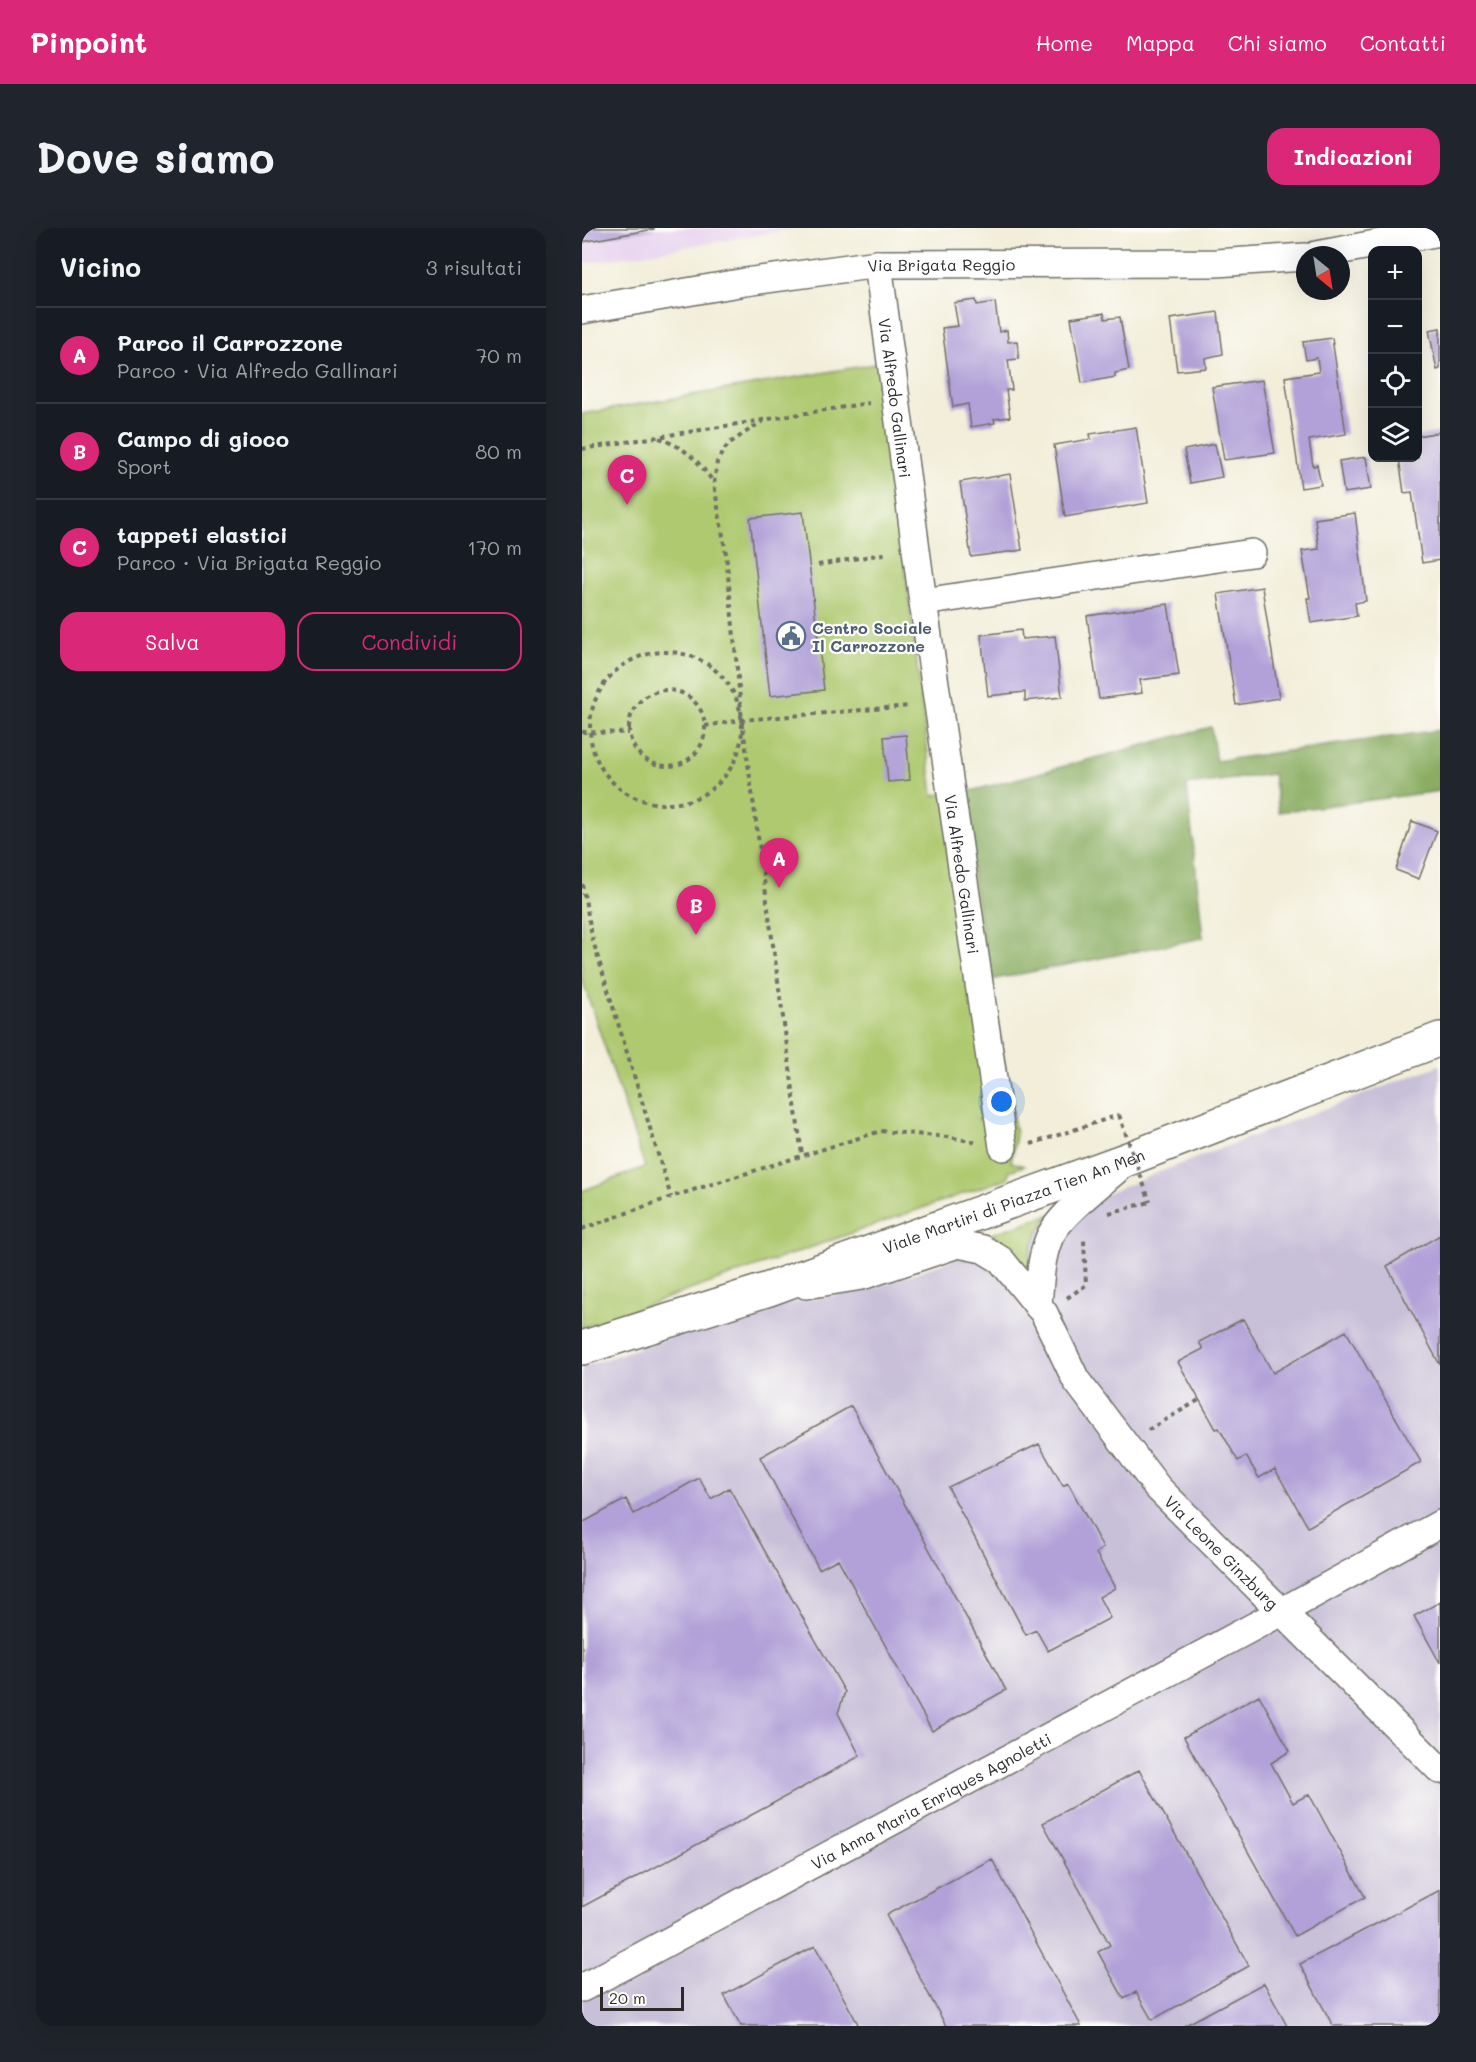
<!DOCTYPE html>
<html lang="it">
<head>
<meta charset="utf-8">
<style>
	:root { --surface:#171b24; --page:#20242c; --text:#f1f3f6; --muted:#9ea1a6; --line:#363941; --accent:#db2777 }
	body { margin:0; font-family:Mali,sans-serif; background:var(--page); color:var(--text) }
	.controls { position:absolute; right:18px; top:18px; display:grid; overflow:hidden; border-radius:12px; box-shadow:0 6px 24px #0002 }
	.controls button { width:54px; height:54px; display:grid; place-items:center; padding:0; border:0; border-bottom:2px solid var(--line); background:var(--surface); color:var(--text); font:30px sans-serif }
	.compass { position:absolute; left:714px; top:18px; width:54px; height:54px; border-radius:50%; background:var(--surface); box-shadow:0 6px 24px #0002; rotate:150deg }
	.scale { position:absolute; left:18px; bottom:15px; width:84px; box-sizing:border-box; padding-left:6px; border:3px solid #2b2b2b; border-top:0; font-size:16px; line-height:21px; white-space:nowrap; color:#2b2b2b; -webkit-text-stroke:4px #fdfcf7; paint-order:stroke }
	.you { position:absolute; left:420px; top:874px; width:21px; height:21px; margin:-15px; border:4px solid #fff; border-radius:50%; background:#1a73e8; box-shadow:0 0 0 9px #1a73e833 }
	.badge { display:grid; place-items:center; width:39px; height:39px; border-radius:50%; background:var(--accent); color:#fff; font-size:20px; font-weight:700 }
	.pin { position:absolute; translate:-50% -50px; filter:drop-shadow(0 2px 3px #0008) }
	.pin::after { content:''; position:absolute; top:32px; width:21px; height:18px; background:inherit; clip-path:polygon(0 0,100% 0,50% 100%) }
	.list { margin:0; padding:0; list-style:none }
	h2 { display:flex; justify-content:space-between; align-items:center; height:78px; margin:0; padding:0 24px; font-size:26px }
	h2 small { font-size:20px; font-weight:400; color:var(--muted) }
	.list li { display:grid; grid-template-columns:39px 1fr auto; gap:18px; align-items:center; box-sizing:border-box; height:96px; padding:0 24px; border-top:2px solid var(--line) }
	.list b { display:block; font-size:22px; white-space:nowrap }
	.list p { margin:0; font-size:20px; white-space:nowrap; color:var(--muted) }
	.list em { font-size:20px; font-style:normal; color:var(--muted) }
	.actions { display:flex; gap:12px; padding:18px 24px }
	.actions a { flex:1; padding:14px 0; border:2px solid var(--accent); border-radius:18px; text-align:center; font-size:21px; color:var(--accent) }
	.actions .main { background:var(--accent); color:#fff }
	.icon { flex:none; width:33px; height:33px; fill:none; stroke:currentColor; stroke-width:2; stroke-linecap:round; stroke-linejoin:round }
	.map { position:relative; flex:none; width:858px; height:1798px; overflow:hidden; border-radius:18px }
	header { display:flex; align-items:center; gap:36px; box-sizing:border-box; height:84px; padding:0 30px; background:var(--accent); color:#fff }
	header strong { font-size:28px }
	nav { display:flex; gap:33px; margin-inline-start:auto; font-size:21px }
	.intro { display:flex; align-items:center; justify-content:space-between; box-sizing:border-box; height:144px; padding:0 36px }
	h1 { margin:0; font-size:42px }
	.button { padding:15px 27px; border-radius:18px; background:var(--accent); color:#fff; font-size:21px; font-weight:700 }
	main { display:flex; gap:36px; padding:0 36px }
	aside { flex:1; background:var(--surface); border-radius:18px; box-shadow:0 6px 24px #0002 }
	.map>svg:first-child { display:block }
</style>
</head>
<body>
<header>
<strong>Pinpoint</strong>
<nav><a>Home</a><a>Mappa</a><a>Chi siamo</a><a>Contatti</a></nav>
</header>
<div class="intro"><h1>Dove siamo</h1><a class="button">Indicazioni</a></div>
<main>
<aside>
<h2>Vicino<small>3 risultati</small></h2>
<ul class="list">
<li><span class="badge">A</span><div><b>Parco il Carrozzone</b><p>Parco · Via Alfredo Gallinari</p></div><em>70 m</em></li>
<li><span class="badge">B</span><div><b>Campo di gioco</b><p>Sport</p></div><em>80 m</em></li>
<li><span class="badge">C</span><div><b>tappeti elastici</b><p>Parco · Via Brigata Reggio</p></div><em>170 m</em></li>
</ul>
<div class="actions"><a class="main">Salva</a><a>Condividi</a></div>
</aside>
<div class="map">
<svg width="858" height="1798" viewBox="0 0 858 1798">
	<rect width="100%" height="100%" fill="#fdfcf7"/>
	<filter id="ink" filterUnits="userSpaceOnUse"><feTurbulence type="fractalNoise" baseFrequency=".0167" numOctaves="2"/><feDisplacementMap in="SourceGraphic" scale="12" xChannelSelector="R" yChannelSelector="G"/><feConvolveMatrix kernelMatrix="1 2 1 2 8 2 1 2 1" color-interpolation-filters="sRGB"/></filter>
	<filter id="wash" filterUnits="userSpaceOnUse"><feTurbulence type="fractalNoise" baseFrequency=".008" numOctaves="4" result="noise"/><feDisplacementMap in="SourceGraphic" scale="24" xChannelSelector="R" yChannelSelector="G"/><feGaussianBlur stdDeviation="1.35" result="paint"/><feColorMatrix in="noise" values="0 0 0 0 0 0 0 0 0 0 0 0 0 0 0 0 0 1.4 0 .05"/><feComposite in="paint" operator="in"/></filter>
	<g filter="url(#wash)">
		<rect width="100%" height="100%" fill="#f2eeda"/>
		<path fill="#e7d2ef" d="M0 0H218L0 36Z"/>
		<path fill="#c8bfd8" d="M858 837V1798H0V1139L168 1082 288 1061 364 1034 577 944Z"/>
		<path fill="#aec96f" stroke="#6c7a4d" stroke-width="1.5" d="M298 135 351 568 378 562 434 907 429 934 442 938 427 943 426 950 0 1100V963L63 939 0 751V186Z
			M469 986C453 1005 445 1023 447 1048L398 1010Z"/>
		<path fill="#8aad62" stroke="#5a6c46" stroke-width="1.5" d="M629 499 634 533 858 502V563L697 584 691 546 605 557 621 710 408 752 378 563 388 560 389 563Z"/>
		<g id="blocks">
			<path fill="#b1a1d8" d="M0 0H72V1L0 14Z
				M394 72 395 77 413 74 417 104 425 102 426 114 435 113 437 131 426 132 430 162H424L428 189 412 191 413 195 389 199 386 176 371 179 360 100 376 98 372 75Z
				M636 84 641 126 623 130 624 140 595 143 588 91Z
				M522 85 523 91 538 89 547 142 533 145V149L500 155 489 90Z
				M858 100V141L855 142 847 102Z
				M750 110 764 206 727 212 731 238 735 237 739 257 719 260 703 149 737 144 735 130 724 132 721 114Z
				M680 152 693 225 642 232 630 159Z
				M554 199 566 275 483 289 472 217 509 211 508 206Z
				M858 204V332L840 335 830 264 822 265 817 230H836V208Z
				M633 216 640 249 608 255 602 222Z
				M784 229 789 261 762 265 757 233Z
				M428 246 440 322 389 329 378 254Z
				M221 284 242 462 188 468 168 290Z
				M773 285 784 373 773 375 775 388 729 395 725 370H728L720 323 737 321 733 291Z
				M680 359 697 470 654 477 636 366Z
				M586 376 597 447 558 452 560 465 517 471 505 388Z
				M439 402 440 411 473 408 480 469 443 473V464L406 468 399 407Z
				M324 507 328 552 306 554 302 509Z
				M830 593 855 603 837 651 814 642Z
				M858 1007V1137L805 1038Z
				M661 1091 691 1145 764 1103 839 1234 726 1299 693 1241 677 1250 664 1228 656 1233 637 1200 634 1201 596 1134 621 1121 617 1114Z
				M269 1178 424 1462 350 1503 256 1331 237 1341 178 1229Z
				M457 1216 481 1258 486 1255 521 1320 514 1325 533 1360 517 1369 528 1390 466 1423 454 1402 444 1407 366 1259Z
				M117 1250 129 1271 147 1260 263 1464 256 1485 278 1528 0 1679V1295L44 1271 52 1286Z
				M858 1374V1435L832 1388Z
				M677 1467 708 1523 689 1535 711 1575 727 1566 783 1669 713 1708 602 1509Z
				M557 1542 667 1738 570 1792 554 1764 542 1771 516 1724 528 1717 461 1595Z
				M410 1631 432 1673 499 1798H364L304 1687Z
				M858 1662V1798H751L718 1736Z
				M233 1718 277 1798H159L142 1767Z
				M682 1755 705 1798H602Z"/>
		</g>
	</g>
	<g filter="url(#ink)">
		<use href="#blocks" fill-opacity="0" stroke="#716f68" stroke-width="1.5"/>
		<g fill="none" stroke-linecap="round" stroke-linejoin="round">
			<g stroke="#716f68" stroke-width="30">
				<g id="minor">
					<path d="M734 27 858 4"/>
					<path id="s1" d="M296 36 341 374 421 919"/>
					<path id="s2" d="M0 82 163 54 296 36 634 35 723 29"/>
					<path d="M341 374 670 325"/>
					<path id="s3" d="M224 1057 280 1048 376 1016 401 1021 419 1032 462 1085 494 1152 576 1260 858 1542"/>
					<path d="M456 1078C458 1056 458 1034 466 1013 474 989 520 955 540 937"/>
					<path id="s4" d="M0 1760 699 1384 858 1296"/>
				</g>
			</g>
			<g stroke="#716f68" stroke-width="36">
				<g id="major">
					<path id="s5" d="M0 1120 187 1061 546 931 858 811"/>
				</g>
			</g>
			<path stroke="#716f68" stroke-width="4" stroke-dasharray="4.5 4.5" stroke-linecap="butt" d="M182 192 148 215 141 223 135 234 132 256 144 326 160 492 220 927
				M77 210C105 221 115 231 132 255
				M0 221 287 175
				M236 337 307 325
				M8 500a76 76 0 1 1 152 0a76 76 0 1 1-152 0Z
				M47 500a38 38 0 1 1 76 0a38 38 0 1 1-76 0Z
				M123 498 160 492 328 478
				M0 504 47 505
				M0 656 11 713 89 969
				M449 916 537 887
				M527 985 568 974
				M0 1001 89 969 299 903 366 909 394 914
				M485 1070 504 1057 502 1012 503 1010
				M566 1202 617 1172"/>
			<use href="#minor" stroke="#fff" stroke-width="27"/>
			<use href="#major" stroke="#fff" stroke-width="33"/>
			<path stroke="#716f68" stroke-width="4" stroke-dasharray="4.5 4.5" stroke-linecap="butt" d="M537 887 568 974"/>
		</g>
	</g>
	<defs>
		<g id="civic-ring" transform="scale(1.5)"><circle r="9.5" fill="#fdfcf7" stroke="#5c6f8a" stroke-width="1.5"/><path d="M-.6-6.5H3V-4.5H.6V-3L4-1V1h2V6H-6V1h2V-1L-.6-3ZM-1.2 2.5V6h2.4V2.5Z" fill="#5c6f8a"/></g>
	</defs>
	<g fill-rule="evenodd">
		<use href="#civic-ring" x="209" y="408"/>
	</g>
	<g text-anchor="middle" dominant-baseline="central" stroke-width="4.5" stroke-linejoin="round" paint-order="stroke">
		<g font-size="16" fill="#2b2b2b" stroke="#fdfcf7">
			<text stroke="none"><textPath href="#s2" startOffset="363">Via Brigata Reggio</textPath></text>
			<text stroke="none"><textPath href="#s1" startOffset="135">Via Alfredo Gallinari</textPath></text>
			<text stroke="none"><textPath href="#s1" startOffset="616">Via Alfredo Gallinari</textPath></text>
			<text stroke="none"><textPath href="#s5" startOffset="456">Viale Martiri di Piazza Tien An Men</textPath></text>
			<text stroke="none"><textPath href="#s3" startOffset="573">Via Leone Ginzburg</textPath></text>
			<text stroke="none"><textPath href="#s4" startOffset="396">Via Anna Maria Enriques Agnoletti</textPath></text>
		</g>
		<g font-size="16" font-weight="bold" fill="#4e5e75" stroke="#fdfcf7" text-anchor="start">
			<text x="230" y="399">Centro Sociale<tspan x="230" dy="18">Il Carrozzone</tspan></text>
		</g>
	</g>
</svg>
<div class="controls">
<button>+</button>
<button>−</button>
<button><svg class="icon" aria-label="locate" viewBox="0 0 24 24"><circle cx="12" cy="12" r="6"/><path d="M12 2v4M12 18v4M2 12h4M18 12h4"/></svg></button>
<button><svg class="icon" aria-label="layers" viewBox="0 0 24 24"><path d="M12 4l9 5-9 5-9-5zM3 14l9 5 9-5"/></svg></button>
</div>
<svg class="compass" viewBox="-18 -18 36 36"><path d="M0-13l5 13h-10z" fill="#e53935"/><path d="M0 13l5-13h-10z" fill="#9ea1a6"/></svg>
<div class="scale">20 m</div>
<div class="you"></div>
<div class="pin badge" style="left:197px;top:660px">A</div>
<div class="pin badge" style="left:114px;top:707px">B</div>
<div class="pin badge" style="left:45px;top:277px">C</div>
</div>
</main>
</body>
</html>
